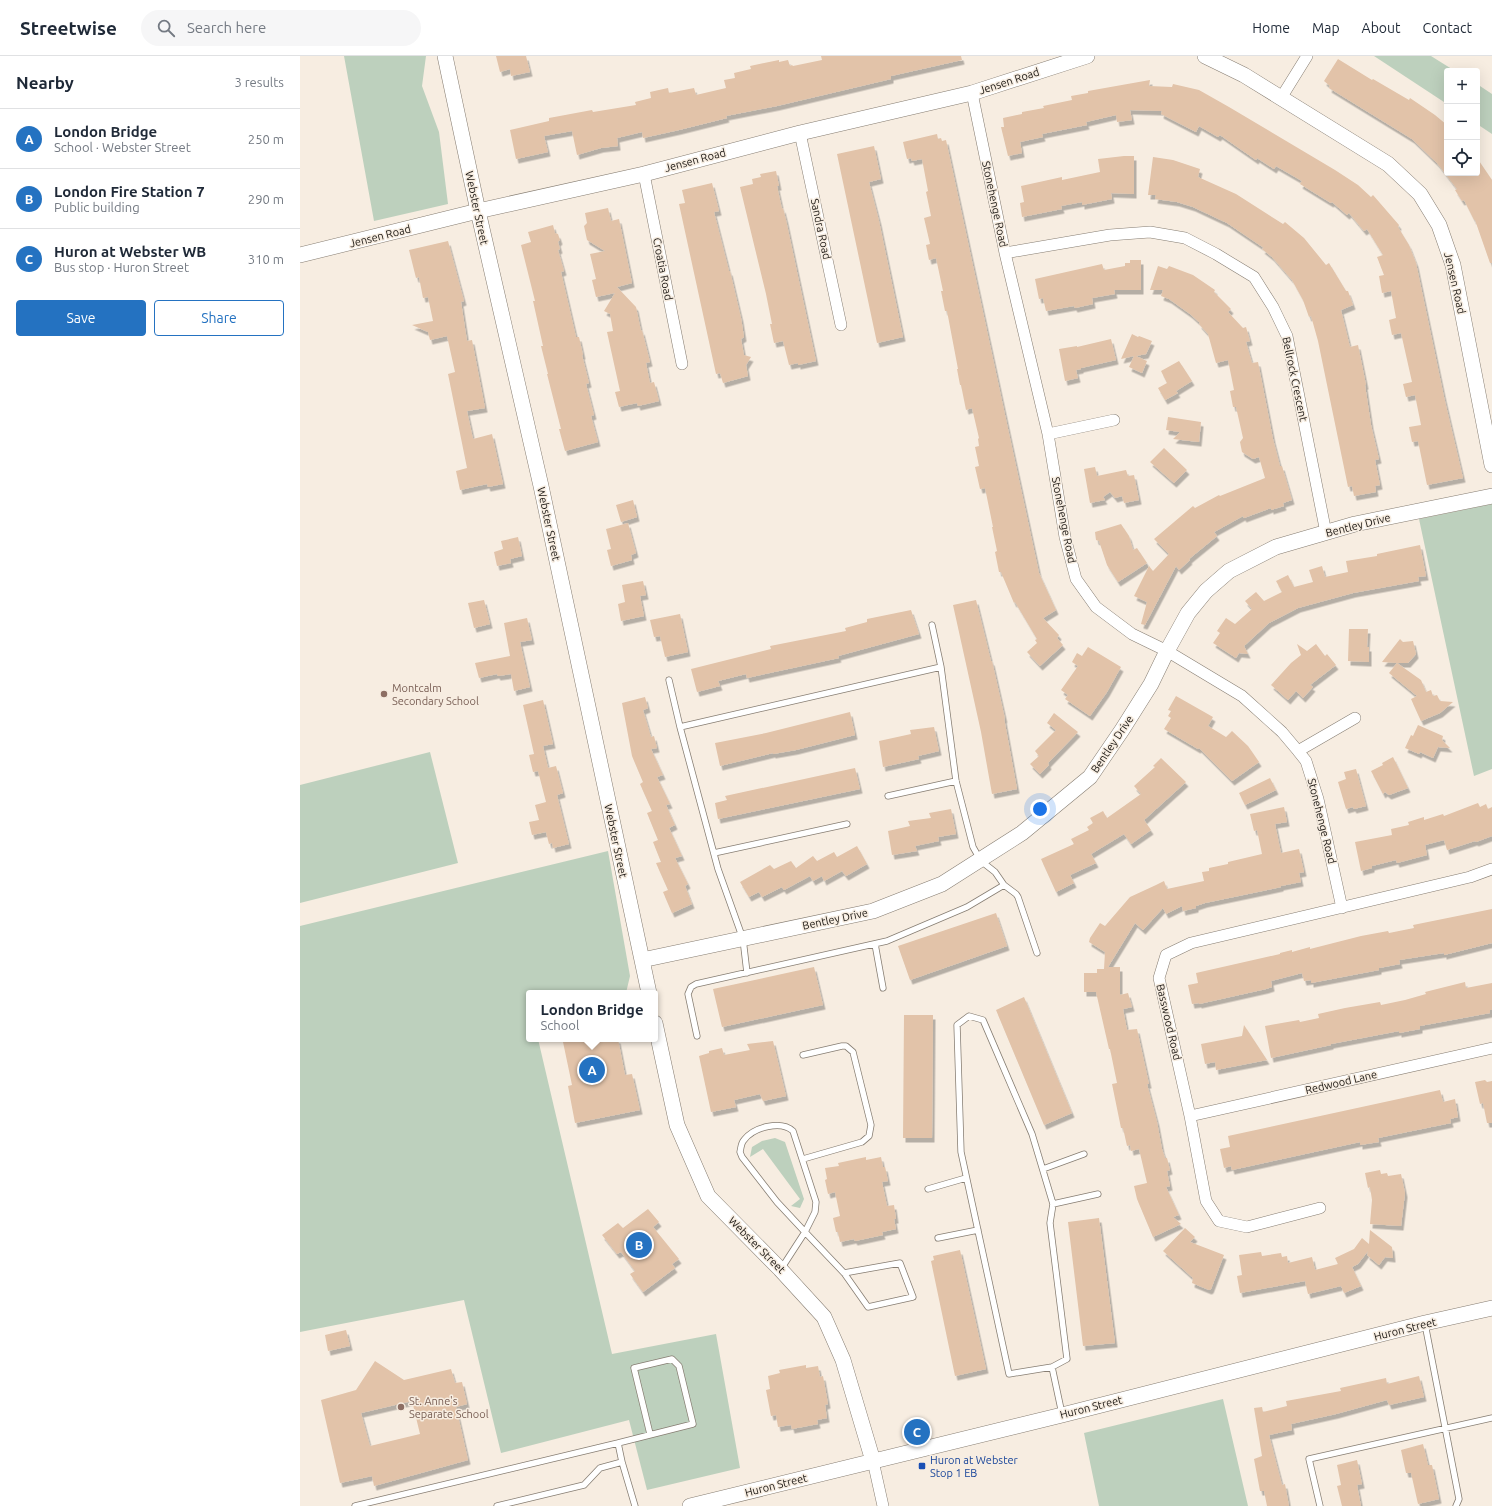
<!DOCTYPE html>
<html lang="en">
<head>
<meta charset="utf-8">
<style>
	:root { --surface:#fff; --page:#f6f6f7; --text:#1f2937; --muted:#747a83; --line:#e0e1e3; --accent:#2472c1 }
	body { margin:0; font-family:Ubuntu,sans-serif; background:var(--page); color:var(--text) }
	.controls { position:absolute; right:12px; top:12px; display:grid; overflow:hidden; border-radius:4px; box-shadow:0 4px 16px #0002 }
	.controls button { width:36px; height:36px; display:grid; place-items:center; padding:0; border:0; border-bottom:1px solid var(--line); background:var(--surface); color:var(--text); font:20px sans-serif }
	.you { position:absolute; left:740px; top:753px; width:14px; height:14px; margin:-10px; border:3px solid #fff; border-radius:50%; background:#1a73e8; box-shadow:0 0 0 6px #1a73e833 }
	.badge { display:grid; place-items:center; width:26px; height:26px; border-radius:50%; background:var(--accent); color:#fff; font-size:13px; font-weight:700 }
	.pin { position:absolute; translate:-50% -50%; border:2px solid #fff; box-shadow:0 1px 4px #0006 }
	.popup { position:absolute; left:226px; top:934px; width:132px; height:52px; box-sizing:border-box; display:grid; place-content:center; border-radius:4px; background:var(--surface); filter:drop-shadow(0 1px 3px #0005); font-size:13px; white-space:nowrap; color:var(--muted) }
	.popup b { font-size:15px; color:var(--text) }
	.popup::after { content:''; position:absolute; left:50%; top:100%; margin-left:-8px; border:8px solid transparent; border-top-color:var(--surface) }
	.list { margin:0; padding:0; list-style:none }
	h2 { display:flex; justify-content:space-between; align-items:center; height:52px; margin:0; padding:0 16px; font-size:17px }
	h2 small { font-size:13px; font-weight:400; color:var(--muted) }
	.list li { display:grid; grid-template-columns:26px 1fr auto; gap:12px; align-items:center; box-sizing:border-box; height:60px; padding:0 16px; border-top:1px solid var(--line) }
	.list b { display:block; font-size:15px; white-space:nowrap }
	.list p { margin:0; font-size:13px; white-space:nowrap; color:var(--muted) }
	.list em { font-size:13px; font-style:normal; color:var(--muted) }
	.actions { display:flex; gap:8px; padding:12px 16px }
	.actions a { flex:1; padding:9px 0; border:1px solid var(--accent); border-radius:4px; text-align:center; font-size:14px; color:var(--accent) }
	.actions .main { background:var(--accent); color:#fff }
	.icon { flex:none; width:22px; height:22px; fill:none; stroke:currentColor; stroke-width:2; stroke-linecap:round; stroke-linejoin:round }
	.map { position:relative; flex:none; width:1192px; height:1450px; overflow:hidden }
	header { display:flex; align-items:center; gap:24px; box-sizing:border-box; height:56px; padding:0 20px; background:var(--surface); border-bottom:1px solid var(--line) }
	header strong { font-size:19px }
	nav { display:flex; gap:22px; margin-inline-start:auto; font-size:14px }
	.search { width:280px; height:36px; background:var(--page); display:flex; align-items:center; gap:10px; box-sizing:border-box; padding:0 14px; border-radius:22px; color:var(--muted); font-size:15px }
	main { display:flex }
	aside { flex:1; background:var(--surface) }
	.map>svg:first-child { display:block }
</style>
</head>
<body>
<header>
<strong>Streetwise</strong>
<div class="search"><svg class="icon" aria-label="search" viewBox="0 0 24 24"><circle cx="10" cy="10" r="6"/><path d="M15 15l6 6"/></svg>Search here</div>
<nav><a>Home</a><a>Map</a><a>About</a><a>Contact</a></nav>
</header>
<main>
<aside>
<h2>Nearby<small>3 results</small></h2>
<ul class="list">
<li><span class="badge">A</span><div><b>London Bridge</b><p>School · Webster Street</p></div><em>250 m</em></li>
<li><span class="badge">B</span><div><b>London Fire Station 7</b><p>Public building</p></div><em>290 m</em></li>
<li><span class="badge">C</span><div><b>Huron at Webster WB</b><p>Bus stop · Huron Street</p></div><em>310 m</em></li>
</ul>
<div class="actions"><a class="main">Save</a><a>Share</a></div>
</aside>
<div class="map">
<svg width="1192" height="1450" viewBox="0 0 1192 1450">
	<defs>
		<filter id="shadow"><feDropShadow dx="2.5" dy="4.5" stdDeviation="0" flood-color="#0004"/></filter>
	</defs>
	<rect width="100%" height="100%" fill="#f7ede1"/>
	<path fill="#bdd0bd" d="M44 0H126L122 30 139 76 148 148 74 165Z
		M1074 0H1131L1155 15H1147V48Z
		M1177 28 1192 38V78L1177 68Z
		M1192 448V713L1174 720 1119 463Z
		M130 696 158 807 0 847V729Z
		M308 795 330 920 326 937H229V983H238L312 1298 416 1278 440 1412 347 1434 329 1364 201 1397 164 1244 0 1276V870Z
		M475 1082 485 1086 504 1143 500 1152 491 1150 500 1143 463 1093 450 1101 452 1091 462 1085Z
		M923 1343 948 1450H799L784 1377Z"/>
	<path fill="#e2c3a9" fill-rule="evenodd" filter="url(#shadow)" d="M196 0H226L230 16 211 20 210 13 200 16Z
		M521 0H661L662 4 591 20V23L477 50 426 60 427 62 379 74 343 82 342 76 317 82 318 90 301 92 277 99 272 75 244 80 248 96 216 103 210 74 249 65V62L292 54 293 56 336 49 335 46 351 42 350 36 368 32 369 37 394 32 396 39 426 32 424 24 435 22 434 17 451 13 450 10 479 4V6L488 4 490 10 492 9 493 10 522 4Z
		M1038 3 1072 24 1073 23 1109 44 1110 42 1135 59 1147 69V117H1177V102L1192 124V207H1190L1175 164H1174L1164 144 1162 145 1155 134 1157 133 1137 107 1112 83 1029 32 1030 30 1024 25Z
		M850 24 849 30 872 31 873 28 899 34 929 51 1035 114 1058 129 1071 141 1073 139 1099 169 1098 171 1109 189 1116 207 1144 341 1163 422 1127 429 1118 385 1112 386 1109 371 1121 369 1115 339 1106 341 1103 328 1112 326 1101 277 1092 279 1089 264 1096 262 1091 235 1082 237 1079 220 1084 219 1077 201 1083 199 1067 173 1064 175 1049 157 1047 159 1032 146 1031 147 1000 128 1002 125 976 110 974 113 957 102 956 104 920 79 918 81 899 70 896 76 861 58 862 55 830 54 832 64 817 66 816 59 786 66 787 69 742 78 743 81 720 86 722 97 708 100 701 71H704L703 62 722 58V56L744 52 743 50 772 44 771 40 788 37V35Z
		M637 78 638 83 641 82 642 85 646 84 739 517 756 554 743 562 759 579 757 582 763 589 740 610 727 596 737 587 735 584 737 583 715 546 714 547 701 516H699L695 496 697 495 692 471H693L685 432 680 433 675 411 679 410 675 391 679 390 678 383 679 382 672 352 666 354 661 329H660L657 313H658L647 255H645L641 235H643L636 202 629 204 626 189 630 188 624 162 631 160 626 136 628 135 622 103 612 105 611 102 607 103 603 86Z
		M574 90 581 123 569 126 579 165 603 281 577 287 537 98Z
		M824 100H834V138L811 137 812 143 782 149V146L761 150 762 153 722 161 720 147 724 146 721 130 762 121V124L800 116 798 103Z
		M853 101 873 104 900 113 898 121 936 138 983 168 985 166 1004 182 1026 209 1029 207 1046 235H1048L1053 249 1041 254 1050 291 1058 289 1066 329H1065L1071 369 1079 403 1075 404 1080 429 1075 430 1076 436 1054 440 1052 430 1048 431 1018 285 1011 260 1009 261 1003 244 992 224 972 201 962 193 964 192 927 167 893 151 877 146 855 143 856 139H848Z
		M476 115 479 130H477L482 153 483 152 486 164 516 305 498 309V307L489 309 483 285 474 287 470 268H472L466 238 440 131 453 128 452 123 461 121 460 118Z
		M412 127 419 155 414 156 429 215H430L441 262 444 281 441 283 444 299 451 301 446 309 448 320 423 327 420 317 416 318 379 148 385 147 382 134Z
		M308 152 311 165 319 163 332 227 317 231 336 251 341 275 342 274 350 306 346 307 350 327 354 326 359 345 338 350 337 347 319 351 315 336 320 335 307 276 313 275 310 258 304 255 315 237 296 241 292 224 296 223 290 198 305 195 287 184 284 170 287 167 285 157Z
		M253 169 255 177 258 178 260 184 258 186 260 193 258 194 264 215 261 216 276 281H279L283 299H282L289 327 286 328 294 359 291 360 298 386 265 395 259 373H261L247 318H248L241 290H243L233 245H235L221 189 231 186 228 176Z
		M148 185 164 245 161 246 167 285 172 284 185 352 167 355 173 383 192 378 203 428 188 431 187 428 160 434 156 415 167 412 148 318 155 316 147 280 130 284 128 276 112 269 133 265 128 241 123 242 119 221 116 222 109 194Z
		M830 204H841V234H814L815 238 792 242 793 248 775 252 774 250 746 255 743 242 739 243 735 223 802 208 804 214 825 210V207H830Z
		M858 210 867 213 869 210 893 219 915 234 914 236 931 253 928 256 943 272 946 271 950 285 946 286 952 307 958 306 973 383 980 410H982L992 444 983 447 984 450 971 454V452L944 462 943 460 914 476 917 480 889 503 890 504 879 514 876 510 845 569 841 568 847 546 834 540 849 510 853 515 869 498 854 483 893 450 895 452 919 439 920 440 965 422 959 401 953 403 942 396 940 386 943 382 936 351H933L930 335 934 334 928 304 916 307 908 278 899 268 900 267 890 258 869 243 861 240 863 234H850Z
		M832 278 838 281 839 280 852 285 846 298 836 300 847 305 842 317 829 311 834 300 821 303Z
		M811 283 816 304 781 312V313L776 314 778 322 765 325 759 293 777 290V291Z
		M879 305 892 325 876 335 878 337 865 344 858 332 867 327 861 315Z
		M868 361 901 366 899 386 873 383 880 376 866 374Z
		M864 392 887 414 874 427 850 406Z
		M795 411 797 420 826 414 828 420 834 419 839 444 824 447 822 440 815 442 810 436 803 441 805 444 790 447 784 413Z
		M333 444 337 461 321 466 316 449Z
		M328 467 336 497 331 499 332 504 311 510 307 494 311 493 306 473Z
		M821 468 829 480 833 494 837 492 847 507 818 526 807 509 799 485 796 484 795 476Z
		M218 481 222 500 210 503 211 507 197 510 194 496 203 493 201 485Z
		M1120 489 1126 520 1118 521 1119 525 1053 537 998 552 969 567 944 590 948 598 939 597 936 602 913 587 920 577 917 575 926 562 935 568 952 553 945 545 956 536 964 545 982 536 976 525 988 519 994 531 1013 526 1009 514 1022 510 1025 521 1048 516 1046 505 1077 500V498Z
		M343 525 346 539 340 540 344 560 321 565 318 548 325 546 322 529Z
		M184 544 190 568 174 572 168 547Z
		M676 544 691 605H692L705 663 704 662 717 733 692 738 681 676 653 549Z
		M611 554 619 578 538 600 539 602 447 622 446 618 418 625 420 630 397 636 391 613 471 593 470 590 546 575 545 572 567 566V563Z
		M380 558 388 596 365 601 360 580 354 581 350 564Z
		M227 562 232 584 220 586 230 631 214 635 211 618 198 620 197 618 179 622 175 607 210 600 204 567Z
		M1049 573H1068L1067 591H1069V606L1048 605Z
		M1100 583 1103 586 1113 585 1116 598 1108 607H1097L1121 624 1126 636 1131 634 1133 640 1137 639 1140 645 1153 646 1140 657 1121 665 1111 643 1117 640 1089 617 1097 607 1082 606Z
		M997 588 1007 595 1016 588 1025 600 1027 598 1036 609 1010 629 1013 631 1003 642 996 635 988 644 971 629 991 607 1001 599Z
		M788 591 821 611 807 636 790 660 765 643 768 639 761 634 778 610 772 606 777 597 782 600Z
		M876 640 913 661 908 670 926 681 932 675 948 690 959 706 932 725 899 692 898 693 864 673 871 662 868 660 871 655 868 654Z
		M345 641 348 652 343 654 351 681 354 680 357 692 351 693 363 719 357 721 370 748 366 749 375 769 369 772 382 800 375 802 388 828 385 830 392 848 372 857 363 836 368 834 356 807 361 806 353 786 358 784 347 757 352 755 340 728 343 726 332 700 322 647Z
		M243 644 253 688 243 690 248 712 256 710 263 737 257 739 269 788 253 792 252 787 249 788 246 776 232 779 229 766 239 764 235 749 246 746 238 715 243 714 233 716 229 699 234 698 223 649Z
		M550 656 555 679 496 694 473 698V697L420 710 415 687 466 677Z
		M754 657 778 676 748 707 749 709 740 718 730 708 739 700 735 695 756 674 747 667Z
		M1118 669 1143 680 1142 684 1150 692 1138 691 1133 702 1120 696 1119 698 1105 692 1111 679 1113 680Z
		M634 671 639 695 618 700 619 703 583 711 579 685 611 678 610 674Z
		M1093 701 1108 732 1089 739 1085 736 1083 738 1071 715 1083 709 1082 707Z
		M861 702 886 726 844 764 851 774 831 788 824 778 791 798 796 807 770 819 774 827 756 836 741 803 774 788 771 783 789 774 787 771 793 767 790 762 803 755 807 762 841 738 834 730 855 711 853 710Z
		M555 712 560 733 418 763 415 747 427 744 425 740Z
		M1056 713 1066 750 1054 753 1053 751 1046 753 1038 726 1046 723 1044 716Z
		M970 722 976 734 945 749 939 737Z
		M1178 747 1180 751 1186 748 1188 753 1192 751V780L1176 786 1175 785 1147 794 1144 784 1125 789 1127 799 1097 807 1096 804 1072 810V812L1061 815 1055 786 1092 779 1091 773 1109 769 1108 766 1124 761V764L1143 758 1144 760Z
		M984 751 987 766 975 768 981 797 999 793 1004 816 999 817 1001 826 981 830V831L905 847 896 850V852L883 855 882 850 866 858 863 852 843 874 835 867 808 911H820V939L828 937 832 951 823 953 827 974 837 973 849 1028H847L857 1066 862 1093 865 1102H867L870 1114 867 1115 870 1130 866 1131 879 1159 873 1161 881 1168 853 1181 837 1143 834 1130 847 1127 839 1093 831 1095 830 1089 827 1090 823 1072H821L812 1028 817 1027 810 993H809L796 936H784V917H797V913H804L805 896 789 886 790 882 800 867 805 870 830 841 856 829 864 825 867 833 904 825 902 816 909 815V812L928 808V806L962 798 957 774 954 775 950 758Z
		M651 753 656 778 638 781 639 785 615 790 617 795 592 799 588 775 610 770 608 765 631 762 629 757Z
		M557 790 567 808 546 820 542 815 524 825 522 820 513 825 510 820 484 834 482 831 462 841 459 836 449 841 440 826 470 809 474 813 491 805 496 812 513 800 517 805 534 796 537 801Z
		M1192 853V887L1144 899V897L1099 904 1100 908 1079 912V914L1011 927V924L1004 925 1002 917 971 925 972 931 966 933 899 948V947L892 948 888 929 898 927 896 917 980 898V897L992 894V896L1010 891V893L1061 880 1088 875 1089 877 1114 872 1113 869Z
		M696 857 707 890 610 924 598 890Z
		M514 911 523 949 422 971 413 933Z
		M1165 926 1166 932 1192 927V954H1190V957L1120 970V973L1099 977V975L1031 988V989L971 1002 965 970 999 964 1000 966 1019 962 1018 958 1045 952 1080 946 1081 949 1105 944 1126 938 1125 936Z
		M724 941 772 1057 744 1069 696 954Z
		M604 959H633L632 1082H603Z
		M944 969 967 1004 916 1014 915 1006 905 1008 901 988 942 980Z
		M267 983H318L325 1019 332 1018 340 1054 275 1067 268 1030 272 1029 263 986 268 985Z
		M473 985 486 1040 463 1045 460 1038 434 1044 436 1051 411 1056 399 1000 409 997V995L422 992 424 999 450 994 447 988Z
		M1185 1024 1187 1026 1192 1025V1067H1187L1183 1047 1180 1048 1175 1026Z
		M1140 1034 1143 1046 1155 1043 1158 1061 1150 1063 1151 1067 1078 1082 1079 1086 1060 1089V1086L932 1114 931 1110 924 1112 920 1093 930 1091 928 1080Z
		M566 1101V1104L581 1101 583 1111H585L588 1125 582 1126 587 1150 594 1149 596 1163H594L596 1173 582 1176 583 1179 555 1185 554 1183 540 1186 538 1176H536L533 1162 540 1160 535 1136 528 1138 525 1124 527 1123 525 1112 539 1110 538 1107Z
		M1080 1114 1081 1118 1087 1117 1088 1120 1101 1118 1105 1137 1101 1170 1070 1168 1072 1144 1070 1131 1068 1132 1065 1117Z
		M348 1153 359 1166 353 1171 379 1203 372 1208 375 1212 343 1236 330 1218 335 1215 321 1196 317 1198 302 1179 318 1167 323 1172Z
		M799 1162 815 1287 783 1290 768 1166Z
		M885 1172 895 1181 890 1186 924 1199 911 1233 909 1234 892 1227 893 1222 863 1195Z
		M1070 1174 1092 1191 1093 1202 1085 1201 1079 1209 1067 1199 1068 1195 1058 1208 1052 1211 1061 1230 1044 1237 1041 1230 1008 1238 1005 1225 940 1237 937 1220 942 1219 939 1199 961 1196 962 1200 981 1197 982 1201 987 1200 988 1207 1012 1201 1015 1214 1038 1208 1035 1202 1054 1193 1062 1182 1069 1188Z
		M660 1194 686 1313 655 1320 631 1205 634 1204 633 1200Z
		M46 1274 50 1290 28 1295 25 1279Z
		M75 1305 104 1324 151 1313 155 1327 162 1326 167 1348 156 1351 168 1404 74 1430 72 1420 40 1427 21 1344 56 1334ZM112 1345 120 1378 70 1390 61 1357Z
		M506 1309V1312L518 1310 520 1321 523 1320 528 1348 525 1349 527 1362 517 1364 518 1368 492 1373 491 1369 478 1371 476 1359 471 1360 466 1334 470 1333 468 1320 480 1317 479 1314Z
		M1119 1320 1124 1341 1089 1349 1087 1344 1036 1358 991 1368 992 1374 969 1379 982 1429 985 1428 989 1450H967L964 1435H960L954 1403 962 1400 954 1352 962 1351 963 1356 987 1350 986 1345 1041 1335 1040 1332 1086 1322 1087 1328Z
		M1123 1388 1128 1409H1132L1139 1443 1118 1448 1111 1417H1106L1101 1394Z
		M1057 1404 1062 1428 1057 1429 1061 1450H1042L1037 1430 1041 1429 1037 1409Z"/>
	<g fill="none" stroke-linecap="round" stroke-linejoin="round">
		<g stroke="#867d72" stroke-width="7">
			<path id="lane" d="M632 569 641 611 656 725 673 791 681 805 695 816 704 829 716 838 718 841 737 897
				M369 624 380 671 418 813 443 883 447 917
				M380 671 641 611
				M588 740 656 725
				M414 797 547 768
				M575 888 583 932
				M669 960 683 964 732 1078 753 1148 750 1167 767 1303 752 1311 709 1318 661 1096 657 969Z
				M397 980 388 938 391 931 396 928 587 885 667 851 704 829
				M503 1103 562 1086 569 1080 571 1069 553 996 546 990H542L503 999
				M743 1113 784 1098
				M628 1133 666 1122
				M753 1148 798 1138
				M638 1182 678 1174
				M481 1213 505 1176 477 1146 442 1101 440 1096C441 1092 441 1087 444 1084 454 1071 481 1064 493 1075L516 1146 515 1156 505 1176 544 1217 568 1251 613 1241 600 1207 544 1217
				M1125 1268 1159 1443 1156 1450
				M752 1311 762 1358
				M318 1387 393 1368 379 1310 372 1303 334 1312 350 1378
				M55 1450 318 1387 322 1406 335 1450
				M197 1450 284 1429 300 1412 322 1406
				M1020 1450 1009 1403 1192 1362"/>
		</g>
		<g stroke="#867d72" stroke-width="12">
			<path id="street" d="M672 37 705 197 748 378 765 481 776 523 796 551 832 578 867 595 942 640 982 676 998 695 1006 705 1018 743 1042 852
				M981 42 1007 0
				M500 77 541 269
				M344 118 382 308
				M705 197 810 179 850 176 885 182 916 198 954 221 973 251 987 280 1026 477
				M748 378 814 364
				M998 695 1055 662
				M890 1060 1192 992
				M1020 1152 947 1171 919 1165 906 1145 890 1060 859 922 866 899 891 887 1170 821 1192 813
				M573 1405 583 1450"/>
		</g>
		<g stroke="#867d72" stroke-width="16">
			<path id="secondary" d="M145 0 178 155 241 430 349 937
				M905 0 944 19 1088 108 1120 138 1139 169 1153 209 1192 409
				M0 199 178 155 344 118 500 77 672 37 787 0
				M342 904 573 855 642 828 722 777 790 721 822 674 851 628 867 595 888 557 906 535 929 515 976 491 1055 468 1192 440
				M355 967 377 1069 408 1140 480 1213 524 1261 543 1304 573 1405
				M390 1450 762 1359 1125 1267 1192 1252"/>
		</g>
		<use href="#lane" stroke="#fff" stroke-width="5.5"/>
		<use href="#street" stroke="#fff" stroke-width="11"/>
		<use href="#secondary" stroke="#fff" stroke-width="15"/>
	</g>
	<g fill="#8d6e63" stroke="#f7ede1" stroke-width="1.5">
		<circle cx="84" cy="638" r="4"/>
		<circle cx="101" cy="1351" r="4"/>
	</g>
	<rect fill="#1a4fb4" stroke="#f7ede1" stroke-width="1.5" x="618" y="1406" width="8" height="8" rx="2"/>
	<g text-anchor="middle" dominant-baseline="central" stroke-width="3" stroke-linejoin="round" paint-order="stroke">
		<g font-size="11" fill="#1c1814" stroke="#f7ede1">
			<text transform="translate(709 25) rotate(-18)">Jensen Road</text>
			<text transform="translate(395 104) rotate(-15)">Jensen Road</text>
			<text transform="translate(695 148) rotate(78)">Stonehenge Road</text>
			<text transform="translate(177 152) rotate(78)">Webster Street</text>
			<text transform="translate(521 173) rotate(78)">Sandra Road</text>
			<text transform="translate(80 180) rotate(-14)">Jensen Road</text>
			<text transform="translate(363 213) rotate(79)">Croatia Road</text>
			<text transform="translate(1155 227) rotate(77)">Jensen Road</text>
			<text transform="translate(995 323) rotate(78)">Bellrock Crescent</text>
			<text transform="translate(764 464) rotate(79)">Stonehenge Road</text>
			<text transform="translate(249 468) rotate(78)">Webster Street</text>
			<text transform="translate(1058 469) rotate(-14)">Bentley Drive</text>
			<text transform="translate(812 688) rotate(-56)">Bentley Drive</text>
			<text transform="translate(1022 765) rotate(76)">Stonehenge Road</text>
			<text transform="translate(316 785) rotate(78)">Webster Street</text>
			<text transform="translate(535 863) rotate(-12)">Bentley Drive</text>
			<text transform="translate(869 966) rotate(77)">Basswood Road</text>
			<text transform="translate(1041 1026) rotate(-13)">Redwood Lane</text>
			<text transform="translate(457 1189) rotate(45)">Webster Street</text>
			<text transform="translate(1105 1273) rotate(-14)">Huron Street</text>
			<text transform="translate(791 1351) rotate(-14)">Huron Street</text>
			<text transform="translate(476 1429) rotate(-14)">Huron Street</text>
		</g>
		<g font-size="11" fill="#785e54" stroke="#f7ede1" text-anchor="start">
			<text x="92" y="632">Montcalm<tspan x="92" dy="13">Secondary School</tspan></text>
			<text x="109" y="1345">St. Anne's<tspan x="109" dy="13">Separate School</tspan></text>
		</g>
		<g font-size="11" fill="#164399" stroke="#f7ede1" text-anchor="start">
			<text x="630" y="1404">Huron at Webster<tspan x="630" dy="13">Stop 1 EB</tspan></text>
		</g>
	</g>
</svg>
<div class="controls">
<button>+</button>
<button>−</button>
<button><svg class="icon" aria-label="locate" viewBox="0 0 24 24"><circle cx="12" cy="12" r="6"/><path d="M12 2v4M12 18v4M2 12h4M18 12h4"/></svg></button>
</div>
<div class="you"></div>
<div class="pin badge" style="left:292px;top:1014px">A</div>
<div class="popup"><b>London Bridge</b>School</div>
<div class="pin badge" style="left:339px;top:1189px">B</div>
<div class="pin badge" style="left:617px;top:1376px">C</div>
</div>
</main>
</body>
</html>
